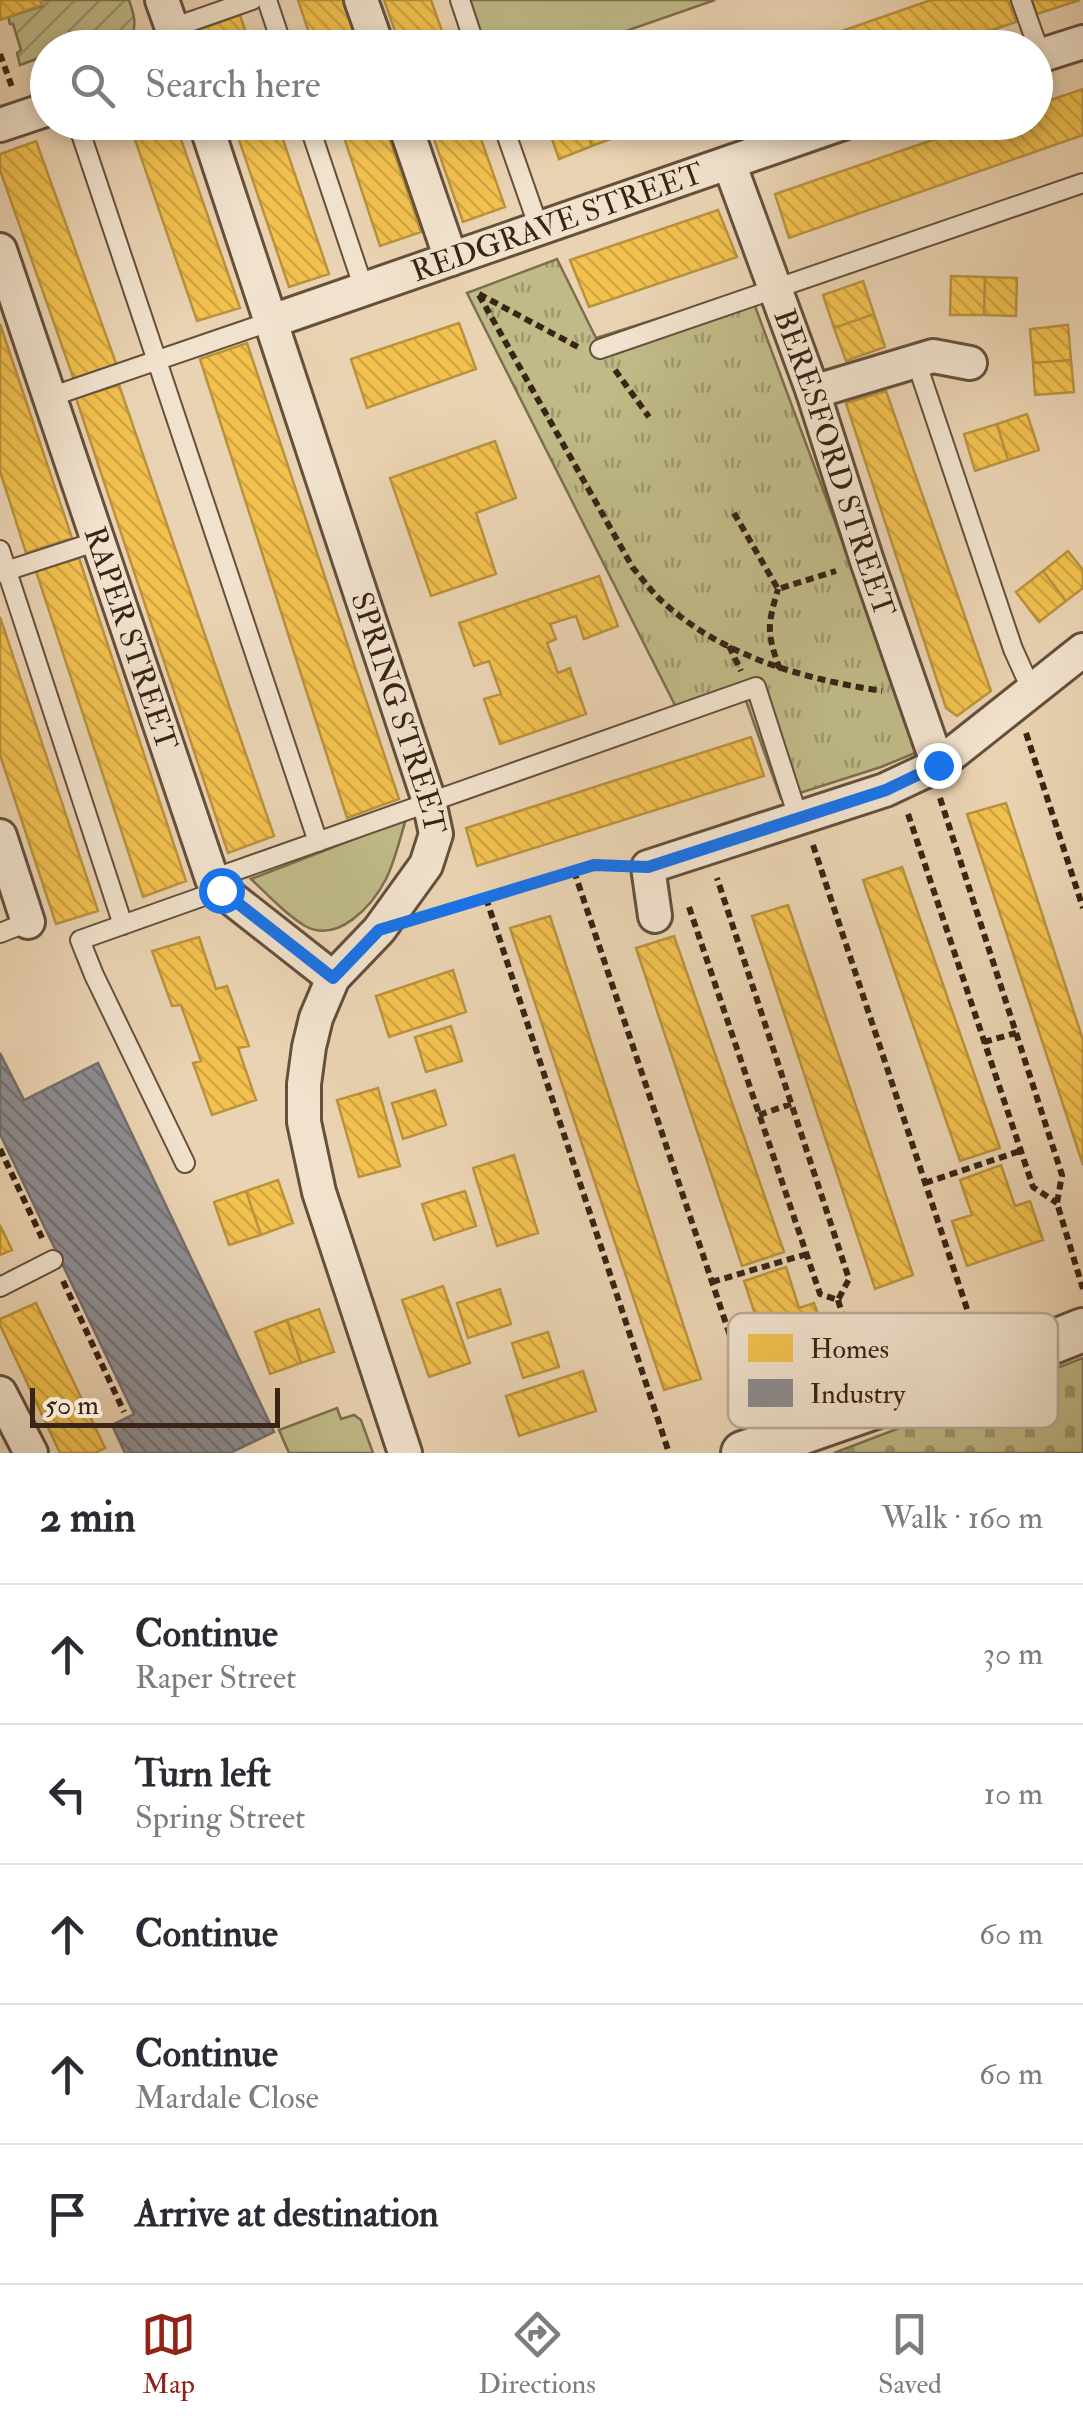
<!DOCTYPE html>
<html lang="en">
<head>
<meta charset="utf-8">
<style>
	:root { --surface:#fff; --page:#f2f2f3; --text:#2b2b33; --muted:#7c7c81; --line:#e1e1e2; --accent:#8f2418 }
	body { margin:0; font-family:"IM FELL Double Pica",serif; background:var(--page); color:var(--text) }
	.scale { position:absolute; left:30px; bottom:25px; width:250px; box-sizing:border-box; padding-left:10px; border:5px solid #392415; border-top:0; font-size:28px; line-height:35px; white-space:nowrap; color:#392415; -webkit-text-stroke:8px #f1e2cd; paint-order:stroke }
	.stop { position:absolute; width:30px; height:30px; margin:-22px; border:8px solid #1a73e8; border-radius:50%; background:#fff }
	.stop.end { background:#1a73e8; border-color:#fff; box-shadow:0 2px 10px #0008 }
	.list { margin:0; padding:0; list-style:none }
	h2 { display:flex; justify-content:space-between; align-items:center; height:130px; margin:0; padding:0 40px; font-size:42px }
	h2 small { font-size:32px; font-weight:400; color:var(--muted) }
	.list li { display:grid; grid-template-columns:65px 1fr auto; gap:30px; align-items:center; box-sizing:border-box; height:140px; padding:0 40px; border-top:2px solid var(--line) }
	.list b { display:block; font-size:38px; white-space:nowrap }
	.list p { margin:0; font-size:32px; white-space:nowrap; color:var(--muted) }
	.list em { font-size:32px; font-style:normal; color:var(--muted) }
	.icon { flex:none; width:55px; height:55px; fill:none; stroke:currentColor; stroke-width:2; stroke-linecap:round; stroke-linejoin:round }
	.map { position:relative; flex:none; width:1083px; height:1453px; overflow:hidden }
	.search { position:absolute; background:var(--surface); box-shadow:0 5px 15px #0003; left:30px; right:30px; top:30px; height:110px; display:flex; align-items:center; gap:25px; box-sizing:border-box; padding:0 35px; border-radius:55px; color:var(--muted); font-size:38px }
	.sheet { height:830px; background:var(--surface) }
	nav { display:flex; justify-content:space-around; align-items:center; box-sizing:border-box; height:140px; border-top:2px solid var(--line); background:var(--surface); font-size:28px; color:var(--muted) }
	nav a { display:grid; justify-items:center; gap:5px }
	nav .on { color:var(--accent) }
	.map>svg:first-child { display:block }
</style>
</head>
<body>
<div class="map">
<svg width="1083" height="1453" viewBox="0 0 1083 1453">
	<defs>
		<pattern id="cemetery-stones" width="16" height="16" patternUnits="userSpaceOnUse" patternTransform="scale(2.5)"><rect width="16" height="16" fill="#bfba87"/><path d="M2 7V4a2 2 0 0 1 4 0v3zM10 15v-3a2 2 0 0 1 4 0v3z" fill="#9c976d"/></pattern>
		<pattern id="park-tufts" width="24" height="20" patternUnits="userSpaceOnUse" patternTransform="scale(2.5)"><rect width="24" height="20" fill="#bfba87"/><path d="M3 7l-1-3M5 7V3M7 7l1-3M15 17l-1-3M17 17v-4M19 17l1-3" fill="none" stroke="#9c976d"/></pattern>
		<pattern id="garden-furrows" width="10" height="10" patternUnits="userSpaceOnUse" patternTransform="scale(2.5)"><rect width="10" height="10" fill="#bfba87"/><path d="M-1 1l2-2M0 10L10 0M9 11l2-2" fill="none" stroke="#9c976d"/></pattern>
		<pattern id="homes-back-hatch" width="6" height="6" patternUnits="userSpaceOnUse" patternTransform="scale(2.5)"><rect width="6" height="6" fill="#f2c14e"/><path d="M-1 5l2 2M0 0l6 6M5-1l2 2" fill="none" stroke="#d0a643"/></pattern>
		<pattern id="industry-back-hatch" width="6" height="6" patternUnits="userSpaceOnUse" patternTransform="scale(2.5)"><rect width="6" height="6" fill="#8d8d92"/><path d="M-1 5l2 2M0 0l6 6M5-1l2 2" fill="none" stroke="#747376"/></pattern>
	</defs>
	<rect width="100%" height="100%" fill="#ead3b2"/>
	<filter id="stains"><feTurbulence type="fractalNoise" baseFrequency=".002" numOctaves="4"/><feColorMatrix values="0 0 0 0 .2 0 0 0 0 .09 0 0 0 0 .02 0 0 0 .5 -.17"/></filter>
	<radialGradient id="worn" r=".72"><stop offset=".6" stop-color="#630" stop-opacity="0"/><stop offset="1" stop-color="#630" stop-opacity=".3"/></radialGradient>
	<path fill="#bfba87" stroke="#7c6f4e" stroke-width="2.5" d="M470 0H715L580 47 486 48Z
		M406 819C400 838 395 861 386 879 372 906 338 944 305 926 285 914 268 895 251 879Z
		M337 1408 341 1419 354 1415 361 1420 373 1453H289L279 1430Z"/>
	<path fill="url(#cemetery-stones)" stroke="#7c6f4e" stroke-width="2.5" d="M1083 1358V1453H834Z"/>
	<path fill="url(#park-tufts)" stroke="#7c6f4e" stroke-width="2.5" d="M557 259 596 338 749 290 920 751 881 767 781 799 745 698 683 721 467 293Z"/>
	<path fill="url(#garden-furrows)" stroke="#7c6f4e" stroke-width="2.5" d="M40 0H129C136 19 137 29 127 47H106L101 36 68 47 48 48 47 55 20 65 17 53 21 50 13 24H10L8 17 42 6Z"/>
	<path fill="url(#homes-back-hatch)" stroke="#ba923d" stroke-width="2.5" d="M0 0H40L42 5 0 20Z
		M298 0H343L359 48H314Z
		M384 0H431L448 48H401Z
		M931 0H1008L1016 22 939 48H819L816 40Z
		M1032 0H1080L1037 14Z
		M240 15 251 48H207L201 29Z
		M790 37 795 48H760Z
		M1083 89V135L789 238 775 194 985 122H1036V105Z
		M129 122H175L240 308 197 321Z
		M233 122H277L329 274 289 287Z
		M339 122H384L421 232 380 246Z
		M428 122H475L505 207 463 222Z
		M546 122H583L592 146 559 159Z
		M583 122H620L624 134 592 146Z
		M646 122H673L649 131Z
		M36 141 117 366 74 380 0 170V154Z
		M718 210 737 257 589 307 570 260Z
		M951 276 985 277 984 315H950Z
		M985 277 1017 278 1016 316 984 315Z
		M863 281 874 314 834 328 823 295Z
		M874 314 885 347 846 361 834 328Z
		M459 323 476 369 367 408 351 359Z
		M0 324 72 538 26 553 0 471Z
		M1068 325 1071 360 1033 363 1030 329Z
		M247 343 399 799 347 818 200 359Z
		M1071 360 1074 392 1035 395 1033 363Z
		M119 385 274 836 228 853 76 398Z
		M886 391 991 691 957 716 946 708 846 403Z
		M1027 414 1039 450 1008 460 997 424Z
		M997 424 1008 460 975 471 964 434Z
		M495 441 516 498 476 513 496 574 431 596 390 478Z
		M1068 551 1083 570V588L1066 601 1043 571Z
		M79 558 186 881 143 897 36 571Z
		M1043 571 1066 601 1039 622 1016 592Z
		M599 576 618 626 584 639 576 616 550 624 556 639 547 643 558 673 570 668 586 714 500 744 484 699 501 694 489 661 474 666 459 623Z
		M0 617 98 911 56 924 0 755Z
		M751 737 764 776 477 866 466 828Z
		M1006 803 1083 1040V1165L967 814Z
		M902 867 1000 1148 960 1161 863 880Z
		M788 905 913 1275 875 1289 752 916Z
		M550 916 701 1379 664 1390 510 928Z
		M674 936 784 1252 742 1266 636 948Z
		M199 937 216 989 227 986 249 1046 238 1048 256 1100 212 1115 193 1063 201 1061 181 1005 172 1006 152 951Z
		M453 970 466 1012 389 1037 376 996Z
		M451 1026 462 1061 426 1072 415 1037Z
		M378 1088 400 1166 359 1177 337 1100Z
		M435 1090 446 1125 403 1139 392 1103Z
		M514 1155 538 1233 497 1246 473 1168Z
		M1001 1165 1015 1206 1030 1201 1043 1240 967 1266 952 1221 972 1215 960 1180Z
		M278 1180 293 1223 261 1235 246 1191Z
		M246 1191 261 1235 229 1245 214 1202Z
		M465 1191 476 1226 434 1240 422 1204Z
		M0 1225 12 1250 0 1255Z
		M786 1267 799 1308 814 1303 828 1342 752 1368 736 1323 756 1317 744 1281Z
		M443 1286 470 1363 429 1377 402 1300Z
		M500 1289 511 1324 468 1338 457 1303Z
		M36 1303 105 1448 95 1453H60L0 1325V1319Z
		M319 1309 334 1352 301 1363 287 1320Z
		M287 1320 301 1363 270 1374 255 1332Z
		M548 1332 559 1367 523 1378 512 1343Z
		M583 1371 596 1411 519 1436 506 1396Z"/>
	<path fill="url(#industry-back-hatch)" stroke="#746e6c" stroke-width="2.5" d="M0 1053 24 1100 98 1063 274 1432 230 1453H125L112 1425 134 1414 0 1134Z"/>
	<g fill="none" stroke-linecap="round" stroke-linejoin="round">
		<g stroke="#65503c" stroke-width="22">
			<path id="service" d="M267 0 283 48
				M460 0 476 48
				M1021 0 1041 56
				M172 28 252 0
				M77 122 318 842
				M308 122 364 289
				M502 122 539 228
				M600 349 1083 183
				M916 361 1013 649 1032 691
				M50 397 272 321
				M0 550 123 925
				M0 573 98 541
				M212 879 756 687 798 817
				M0 933 28 922
				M185 1163 94 975 80 940 221 890
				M0 1287 53 1260"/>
		</g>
		<g stroke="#65503c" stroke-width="38">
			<g id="minor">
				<path d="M162 0 179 48"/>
				<path d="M361 0 378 48"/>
				<path d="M1036 57 1083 42"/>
				<path id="s1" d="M205 122 429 801 436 834 426 865 379 930 333 978 316 1018 309 1047 304 1084V1122L319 1192 405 1453"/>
				<path d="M404 122 451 259"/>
				<path d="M0 125 48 109"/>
				<path id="s2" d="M729 163 813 392 867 561 938 765"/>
				<path id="s3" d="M0 250 212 879 221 890 333 978"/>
				<path id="s4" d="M272 321 846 122"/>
				<path d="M813 392 933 356 970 363"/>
				<path d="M0 836 28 922"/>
				<path d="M655 916 648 867 885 790 938 765 1083 650"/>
				<path d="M0 1393 31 1453"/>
			</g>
		</g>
		<g stroke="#65503c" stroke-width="48">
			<path id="tertiary" d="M743 1453 987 1368 1083 1330"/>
		</g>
		<path stroke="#392415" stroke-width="6" stroke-dasharray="8 5" stroke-linecap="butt" d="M0 54 12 87
			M479 294 578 347
			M479 295 633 568C643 579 652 593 664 603 724 657 804 679 882 691
			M615 370 649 417
			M734 513 778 589 836 571
			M729 646 741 671
			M777 669 779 667C766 631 768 624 778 589
			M1026 733 1083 908
			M940 798 1062 1175 1057 1203 1083 1289
			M908 814 1033 1187 1057 1203
			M813 845 976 1336
			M574 871 755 1410
			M486 898 669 1453
			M689 907 820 1294 838 1300 849 1279 717 878
			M431 914 594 865 616 866
			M984 1042 1016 1033
			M759 1115 791 1104
			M0 1149 42 1238
			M925 1183 1020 1151
			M63 1281 124 1412
			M712 1282 807 1254
			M838 1300 861 1375"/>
		<use href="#service" stroke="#f1e2cd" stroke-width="18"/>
		<use href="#minor" stroke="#f1e2cd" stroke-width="32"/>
		<use href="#tertiary" stroke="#f1e2cd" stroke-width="42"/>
	</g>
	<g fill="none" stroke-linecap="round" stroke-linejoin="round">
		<path stroke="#1a73e8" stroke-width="12" d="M221 890 333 978 379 930 594 865 648 867 886 790 938 765"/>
	</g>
	<g text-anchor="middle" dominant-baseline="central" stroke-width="10" stroke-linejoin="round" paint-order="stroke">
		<g font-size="30" fill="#392415" stroke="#f1e2cd">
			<text stroke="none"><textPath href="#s4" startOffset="302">REDGRAVE STREET</textPath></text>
			<text stroke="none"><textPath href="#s2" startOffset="318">BERESFORD STREET</textPath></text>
			<text stroke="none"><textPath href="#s3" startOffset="410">RAPER STREET</textPath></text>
			<text stroke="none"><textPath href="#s1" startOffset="622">SPRING STREET</textPath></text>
		</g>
	</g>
	<rect x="728" y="1313" width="330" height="115" rx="15" fill="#f1e2cd" stroke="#baa996" stroke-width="2.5"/>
	<rect x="748" y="1334" width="45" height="28" fill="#f2c14e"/>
	<rect x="748" y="1379" width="45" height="28" fill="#8d8d92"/>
	<g font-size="28" fill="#392415">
		<text x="810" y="1358">Homes</text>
		<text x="810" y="1403">Industry</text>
	</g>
	<rect width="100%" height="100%" filter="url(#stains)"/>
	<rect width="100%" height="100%" fill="url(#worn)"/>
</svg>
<div class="scale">50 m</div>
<div class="stop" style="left:221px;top:890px"></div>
<div class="stop end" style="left:938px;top:765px"></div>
<div class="search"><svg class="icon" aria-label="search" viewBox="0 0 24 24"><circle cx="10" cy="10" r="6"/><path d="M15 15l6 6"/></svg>Search here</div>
</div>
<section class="sheet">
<h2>2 min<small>Walk · 160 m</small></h2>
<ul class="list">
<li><svg class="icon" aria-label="ahead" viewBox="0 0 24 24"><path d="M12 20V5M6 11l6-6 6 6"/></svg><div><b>Continue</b><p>Raper Street</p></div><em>30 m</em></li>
<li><svg class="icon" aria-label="left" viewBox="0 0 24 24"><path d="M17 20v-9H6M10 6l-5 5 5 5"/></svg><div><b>Turn left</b><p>Spring Street</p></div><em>10 m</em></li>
<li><svg class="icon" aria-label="ahead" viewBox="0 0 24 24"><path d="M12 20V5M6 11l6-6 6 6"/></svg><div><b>Continue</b></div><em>60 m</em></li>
<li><svg class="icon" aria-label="ahead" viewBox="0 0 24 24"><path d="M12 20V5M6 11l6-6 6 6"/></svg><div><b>Continue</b><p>Mardale Close</p></div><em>60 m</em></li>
<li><svg class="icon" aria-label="arrive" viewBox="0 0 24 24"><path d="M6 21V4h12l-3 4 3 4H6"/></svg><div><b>Arrive at destination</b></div></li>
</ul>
</section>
<nav>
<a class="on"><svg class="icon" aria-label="map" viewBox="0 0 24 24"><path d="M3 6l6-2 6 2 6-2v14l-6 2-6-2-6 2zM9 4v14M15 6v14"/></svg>Map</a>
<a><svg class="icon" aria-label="directions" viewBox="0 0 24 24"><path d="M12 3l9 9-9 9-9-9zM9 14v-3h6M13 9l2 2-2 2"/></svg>Directions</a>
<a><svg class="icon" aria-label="saved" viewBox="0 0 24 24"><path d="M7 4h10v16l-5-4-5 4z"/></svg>Saved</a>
</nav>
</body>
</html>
